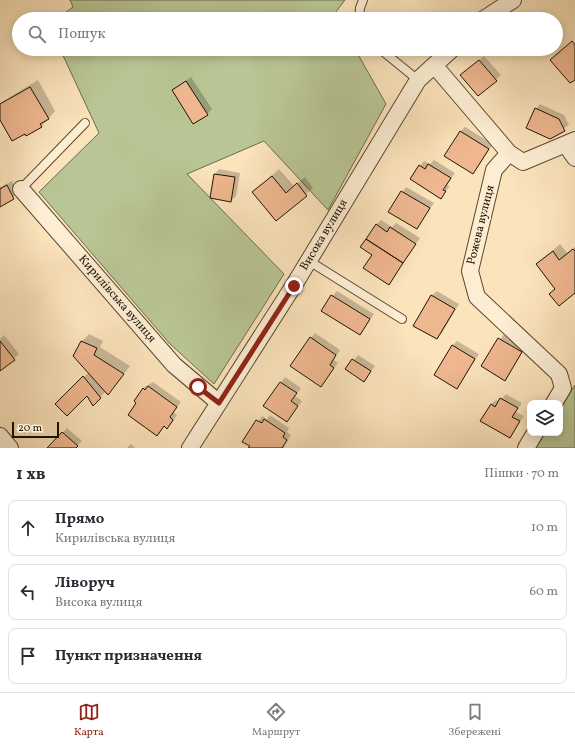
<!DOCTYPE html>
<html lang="uk">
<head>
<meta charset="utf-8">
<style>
	:root { --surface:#fff; --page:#f2f2f3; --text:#2b2b33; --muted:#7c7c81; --line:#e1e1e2; --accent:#8f2418 }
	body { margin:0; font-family:Vollkorn,serif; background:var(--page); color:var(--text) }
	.controls { position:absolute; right:12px; bottom:12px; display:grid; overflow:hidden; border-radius:8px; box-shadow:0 2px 10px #0003 }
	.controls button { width:36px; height:36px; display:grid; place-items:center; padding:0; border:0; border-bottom:1px solid var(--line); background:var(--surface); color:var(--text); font:20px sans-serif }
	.scale { position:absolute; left:12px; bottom:10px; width:47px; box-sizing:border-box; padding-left:4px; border:2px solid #211404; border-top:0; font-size:11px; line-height:14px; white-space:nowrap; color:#211404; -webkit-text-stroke:3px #fcedd3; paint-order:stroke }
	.stop { position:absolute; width:12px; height:12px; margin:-9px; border:3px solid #8f2418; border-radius:50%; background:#fff }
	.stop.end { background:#8f2418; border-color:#fff; box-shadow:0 1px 4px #0008 }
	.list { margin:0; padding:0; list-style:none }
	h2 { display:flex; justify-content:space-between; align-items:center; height:52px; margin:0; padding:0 16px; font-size:17px }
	h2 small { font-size:13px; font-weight:400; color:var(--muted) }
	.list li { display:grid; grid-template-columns:26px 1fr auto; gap:12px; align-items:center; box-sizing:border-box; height:56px; margin:0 8px 8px; padding:0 8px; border:1px solid var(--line); border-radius:8px }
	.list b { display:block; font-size:15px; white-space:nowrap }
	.list p { margin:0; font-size:13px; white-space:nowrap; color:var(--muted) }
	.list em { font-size:13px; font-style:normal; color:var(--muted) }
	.icon { flex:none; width:22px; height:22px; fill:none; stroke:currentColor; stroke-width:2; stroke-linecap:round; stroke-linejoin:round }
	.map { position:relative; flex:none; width:575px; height:448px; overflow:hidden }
	.search { position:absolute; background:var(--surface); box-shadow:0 2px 10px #0003; left:12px; right:12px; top:12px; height:44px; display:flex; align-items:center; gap:10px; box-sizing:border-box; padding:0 14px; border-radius:22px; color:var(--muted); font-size:15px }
	.sheet { height:244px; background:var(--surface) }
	nav { display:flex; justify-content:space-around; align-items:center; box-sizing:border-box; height:56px; border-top:1px solid var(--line); background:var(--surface); font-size:11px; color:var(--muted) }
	nav a { display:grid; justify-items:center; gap:2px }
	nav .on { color:var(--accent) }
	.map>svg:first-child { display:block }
</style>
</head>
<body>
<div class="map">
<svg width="575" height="448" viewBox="0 0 575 448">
	<rect width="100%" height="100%" fill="#fbe3bb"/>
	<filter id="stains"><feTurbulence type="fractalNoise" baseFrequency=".005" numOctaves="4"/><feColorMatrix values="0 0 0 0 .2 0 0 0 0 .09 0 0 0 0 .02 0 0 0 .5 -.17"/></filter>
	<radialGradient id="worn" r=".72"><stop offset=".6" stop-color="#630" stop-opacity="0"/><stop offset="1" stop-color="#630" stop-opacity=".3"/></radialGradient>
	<path fill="#b9c594" stroke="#6d6c4c" d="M70 0H345L335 13 338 19H57L73 7Z
		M60 49H355L386 104 328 210 264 141 187 174 284 274 214 384 170 344 39 192 99 133Z
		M575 385V448H536L545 433H560V409Z"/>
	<path fill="#0003" d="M484 56 501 75 478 95 466 71Z
		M191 77 212 109 207 114 173 90Z
		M38 80 55 111 42 126 27 135 0 118V103Z
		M540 104 564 115 569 125 550 138 536 109Z
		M465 127 493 144 473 173 461 131Z
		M434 160 455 173 447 185 450 186 441 197 420 166 424 161 430 164Z
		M219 169 240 173 236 196 231 201 215 174Z
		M279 169 294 186 305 177 313 188 277 220 253 192Z
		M12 181 18 193 0 206V187Z
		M406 187 434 203 417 228 389 211Z
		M381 220 392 227 396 223 420 238 389 283 376 225Z
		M560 244 567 253 575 247V292L556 288 537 264Z
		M337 291 374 314 360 334 332 296Z
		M437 291 459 304 442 333 437 338 415 325 432 295Z
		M315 333 340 350 334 360 338 363 321 386 311 338Z
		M89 334 103 341 100 347 130 366 115 386 108 393 106 391 93 404 87 395 57 404 89 372 74 355 82 341Z
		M504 334 526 347 504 379 483 366Z
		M4 335 19 354 0 370V339Z
		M457 341 479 354 457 388 452 346Z
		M358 355 375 366 364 381 347 369Z
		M285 377 301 388 295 396 302 401 287 421 264 405Z
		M153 382 181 402 174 412 177 415 172 423 167 428 164 426 157 434 137 403 143 388Z
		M506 394 522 403 516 412 524 416 510 437 491 404 496 400 499 402Z
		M270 415 289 428 287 432 291 435 284 447 285 448H250L251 446 244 441 262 416 267 419Z
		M67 428 82 441 75 448H48Z
		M131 444 135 448H127Z"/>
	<path fill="#eeb78f" stroke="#211404" d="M572 41 575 45V80L570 83 550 60Z
		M479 60 497 81 478 96 460 75Z
		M186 81 208 115 193 124 172 90Z
		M30 87 49 119 40 124 42 127 26 136 25 134 12 141 0 120V104Z
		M535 108 559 119 565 131 550 139 526 128Z
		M460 131 489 149 473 174 444 156Z
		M428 164 451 178 443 190 446 191 441 199 410 179 419 165 425 169Z
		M214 174 235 177 231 202 210 198Z
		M272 176 286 193 297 183 307 196 276 221 252 192Z
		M7 185 14 199 0 207V189Z
		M401 191 430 208 417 229 388 212Z
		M376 224 387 232 390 227 416 244 403 263 366 239Z
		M366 239 403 263 389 285 363 268 372 255 360 247Z
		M573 249 575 251V293L559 306 549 294 555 289 536 264 553 251 559 260Z
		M331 295 370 319 360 335 321 311Z
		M431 295 455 309 437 339 413 326Z
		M310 337 336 355 330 365 334 368 321 387 290 366Z
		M498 338 522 352 505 381 481 366Z
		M0 341 15 360 0 371Z
		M81 341 97 348 94 355 124 374 108 395 73 356Z
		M452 345 475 359 457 389 434 375Z
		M352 359 371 371 364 382 345 369Z
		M83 376 101 398 93 406 87 396 67 416 55 404Z
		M280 382 297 393 291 401 298 406 287 422 263 406Z
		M148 386 177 407 170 417 173 420 167 429 164 426 157 436 128 415 136 403 134 401 143 388 145 390Z
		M500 398 518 408 512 417 520 421 510 438 480 421 491 404 495 407Z
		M264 419 285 433 283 437 287 440 282 448H248L250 446 242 442 256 420 262 423Z
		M62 432 78 446 76 448H47Z"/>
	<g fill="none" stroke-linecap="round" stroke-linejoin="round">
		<g stroke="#584832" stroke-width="10">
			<path id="service" d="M359 19 360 8 363 0
				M380 49 418 80
				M21 189 85 123
				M309 261 402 319"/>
		</g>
		<g stroke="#584832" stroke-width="18">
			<path id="minor" d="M484 19 513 0
				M434 65 509 153 523 162 575 140
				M566 145 575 158
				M509 153 494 170 470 271 477 297 559 374 563 388 554 403
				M21 189 174 365 219 403
				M0 436 10 448
				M190 448 294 285 418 80 452 49
				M526 448 535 433"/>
		</g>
		<use href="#service" stroke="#fcedd3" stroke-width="8"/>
		<use href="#minor" stroke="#fcedd3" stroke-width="16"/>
	</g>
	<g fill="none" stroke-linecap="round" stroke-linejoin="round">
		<path stroke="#8f2418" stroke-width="5" d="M198 387 219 403 294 286"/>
	</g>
	<g text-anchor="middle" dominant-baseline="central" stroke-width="4" stroke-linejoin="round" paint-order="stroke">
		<g font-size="12" fill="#211404" stroke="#fcedd3">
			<text transform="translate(481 225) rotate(-76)">Рожева вулиця</text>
			<text transform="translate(324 235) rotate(-59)">Висока вулиця</text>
			<text transform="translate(117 299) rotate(49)">Кирилівська вулиця</text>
		</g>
	</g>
	<rect width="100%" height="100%" filter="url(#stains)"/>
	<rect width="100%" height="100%" fill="url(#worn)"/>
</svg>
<div class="controls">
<button><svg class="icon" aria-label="layers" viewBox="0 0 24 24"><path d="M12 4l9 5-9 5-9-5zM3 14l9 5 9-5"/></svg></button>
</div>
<div class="scale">20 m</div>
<div class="stop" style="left:198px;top:387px"></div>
<div class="stop end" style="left:294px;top:286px"></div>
<div class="search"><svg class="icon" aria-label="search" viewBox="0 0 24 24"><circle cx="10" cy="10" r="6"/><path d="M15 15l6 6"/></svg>Пошук</div>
</div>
<section class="sheet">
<h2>1 хв<small>Пішки · 70 m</small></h2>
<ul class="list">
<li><svg class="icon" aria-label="ahead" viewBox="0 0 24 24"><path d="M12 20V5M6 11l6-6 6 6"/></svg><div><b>Прямо</b><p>Кирилівська вулиця</p></div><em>10 m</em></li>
<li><svg class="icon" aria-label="left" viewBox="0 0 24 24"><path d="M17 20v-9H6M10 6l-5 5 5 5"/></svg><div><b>Ліворуч</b><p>Висока вулиця</p></div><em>60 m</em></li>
<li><svg class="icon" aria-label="arrive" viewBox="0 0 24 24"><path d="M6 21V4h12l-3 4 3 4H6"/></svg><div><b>Пункт призначення</b></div></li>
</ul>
</section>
<nav>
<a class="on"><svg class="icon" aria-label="map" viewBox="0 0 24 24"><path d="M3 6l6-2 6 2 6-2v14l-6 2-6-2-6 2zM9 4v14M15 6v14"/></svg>Карта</a>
<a><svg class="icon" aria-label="directions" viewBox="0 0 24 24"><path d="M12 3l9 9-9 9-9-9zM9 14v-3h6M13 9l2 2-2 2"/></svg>Маршрут</a>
<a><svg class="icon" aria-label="saved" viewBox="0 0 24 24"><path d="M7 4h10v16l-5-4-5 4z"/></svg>Збережені</a>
</nav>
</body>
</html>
